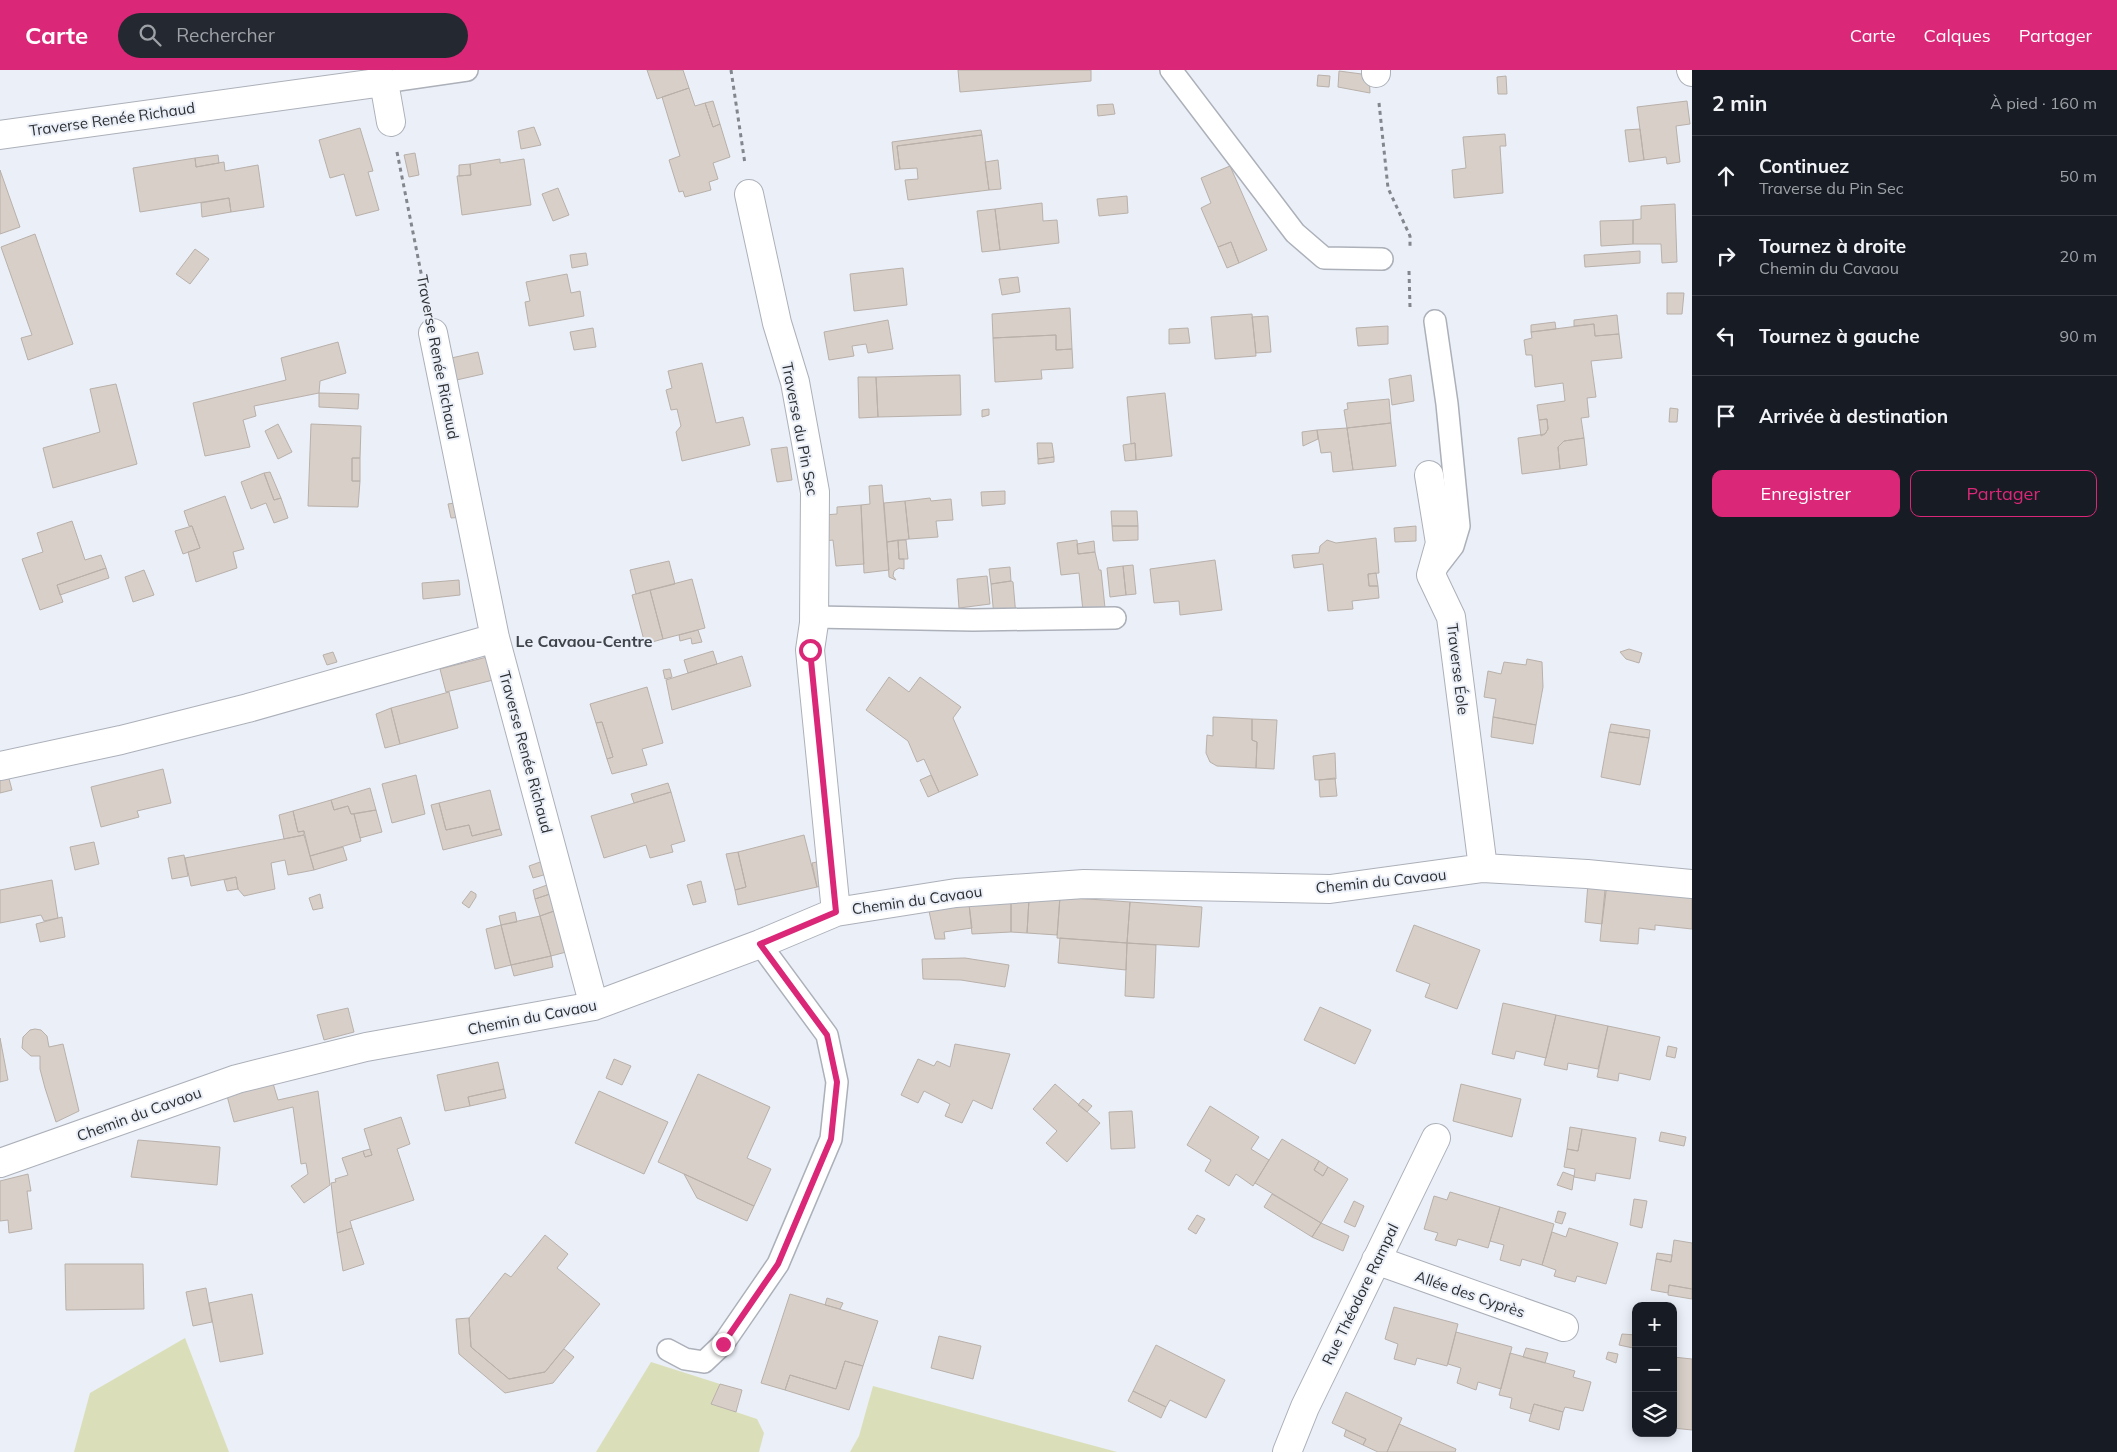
<!DOCTYPE html>
<html lang="fr">
<head>
<meta charset="utf-8">
<style>
	:root { --surface:#171b24; --page:#242831; --text:#f1f3f6; --muted:#9ea1a6; --line:#363941; --accent:#db2777 }
	body { margin:0; font-family:Mulish,sans-serif; background:var(--page); color:var(--text) }
	.controls { position:absolute; right:15px; bottom:15px; display:grid; overflow:hidden; border-radius:10px; box-shadow:0 2px 12px #0003 }
	.controls button { width:45px; height:45px; display:grid; place-items:center; padding:0; border:0; border-bottom:1px solid var(--line); background:var(--surface); color:var(--text); font:25px sans-serif }
	.stop { position:absolute; width:15px; height:15px; margin:-11px; border:4px solid #db2777; border-radius:50%; background:#fff }
	.stop.end { background:#db2777; border-color:#fff; box-shadow:0 1px 5px #0008 }
	.list { margin:0; padding:0; list-style:none }
	h2 { display:flex; justify-content:space-between; align-items:center; height:65px; margin:0; padding:0 20px; font-size:21px }
	h2 small { font-size:16px; font-weight:400; color:var(--muted) }
	.list li { display:grid; grid-template-columns:32px 1fr auto; gap:15px; align-items:center; box-sizing:border-box; height:80px; padding:0 20px; border-top:1px solid var(--line) }
	.list b { display:block; font-size:19px; white-space:nowrap }
	.list p { margin:0; font-size:16px; white-space:nowrap; color:var(--muted) }
	.list em { font-size:16px; font-style:normal; color:var(--muted) }
	.actions { display:flex; gap:10px; padding:15px 20px }
	.actions a { flex:1; padding:11px 0; border:1px solid var(--accent); border-radius:10px; text-align:center; font-size:18px; color:var(--accent) }
	.actions .main { background:var(--accent); color:#fff }
	.icon { flex:none; width:28px; height:28px; fill:none; stroke:currentColor; stroke-width:2; stroke-linecap:round; stroke-linejoin:round }
	.map { position:relative; flex:none; width:1692px; height:1382px; overflow:hidden }
	header { display:flex; align-items:center; gap:30px; box-sizing:border-box; height:70px; padding:0 25px; background:var(--accent); color:#fff }
	header strong { font-size:24px }
	nav { display:flex; gap:28px; margin-inline-start:auto; font-size:18px }
	.search { width:350px; height:45px; background:var(--page); display:flex; align-items:center; gap:12px; box-sizing:border-box; padding:0 18px; border-radius:28px; color:var(--muted); font-size:19px }
	main { display:flex }
	aside { flex:1; background:var(--surface) }
	.map>svg:first-child { display:block }
</style>
</head>
<body>
<header>
<strong>Carte</strong>
<div class="search"><svg class="icon" aria-label="search" viewBox="0 0 24 24"><circle cx="10" cy="10" r="6"/><path d="M15 15l6 6"/></svg>Rechercher</div>
<nav><a>Carte</a><a>Calques</a><a>Partager</a></nav>
</header>
<main>
<div class="map">
<svg width="1692" height="1382" viewBox="0 0 1692 1382">
	<rect width="100%" height="100%" fill="#eaeff8"/>
	<path fill="#dadfb9" d="M185 1268 229 1382H74L90 1323Z
		M651 1292 720 1314 712 1334 757 1349 764 1363 759 1382H596Z
		M873 1316 1117 1382H850L859 1366Z"/>
	<path fill="#d7cfc8" stroke="#b9b0aa" d="M647 0H683L689 18 657 29Z
		M958 0H1091V11L960 22Z
		M1339 1 1369 5 1370 23 1338 17Z
		M1318 5 1330 6 1329 17 1317 16Z
		M1506 6 1507 24H1498L1497 7Z
		M689 18 695 36 705 33 713 57 720 54 730 87 713 93 718 109 709 112 711 120 685 127 683 121 679 122 669 90 680 86 662 27Z
		M713 31 720 54 713 57 705 33Z
		M1687 31 1690 54 1676 56 1680 92 1667 94 1666 87 1644 90 1637 37Z
		M1113 34 1115 44 1098 46 1097 35Z
		M534 57 541 75 521 79 518 61Z
		M360 58 373 101 368 102 379 140 356 146 344 104 330 108 319 70Z
		M1640 59 1644 90 1629 92 1625 60Z
		M981 60 982 65 897 76 900 99 895 100 892 72Z
		M1505 64 1506 76H1500L1503 123 1454 128 1452 100 1466 98 1463 67Z
		M982 65 989 120 908 130 905 110 918 109 917 98 900 99 897 76Z
		M415 83 419 105 409 107 404 85Z
		M218 85 219 93 196 97 195 88Z
		M195 88 196 97 224 92 225 101 258 95 264 137 231 142 229 128 140 142 133 98Z
		M500 89V93L524 89 531 135 462 145 457 106 471 105 470 94Z
		M998 90 1001 119 989 120 985 92Z
		M470 94 471 105 459 106V95Z
		M1230 96 1267 180 1239 193 1231 172 1218 177 1201 138 1211 133 1201 108Z
		M0 100 20 157 0 164Z
		M558 118 569 145 553 151 542 124Z
		M1127 126 1128 143 1099 146 1097 129Z
		M229 128 231 142 202 147 201 133Z
		M1042 133 1043 151 1057 150 1059 173 1000 180 995 139Z
		M1675 134 1677 192 1662 193 1661 174H1633V150L1641 149V136Z
		M995 139 1000 180 982 182 977 141Z
		M1633 150V174L1601 176 1600 151Z
		M35 164 73 274 28 290 21 268 32 265 1 177Z
		M1231 172 1239 193 1227 198 1218 177Z
		M195 179 209 189 190 214 176 204Z
		M1640 181V193L1585 197 1584 185Z
		M586 183 588 195 572 198 570 185Z
		M903 198 907 235 854 241 850 204Z
		M567 204 571 223 580 221 584 246 529 256 525 232 530 231 526 212Z
		M1018 207 1020 222 1002 225 999 209Z
		M1667 223H1684L1682 244H1667Z
		M1070 238 1072 279 1056 280V265L993 268 992 244Z
		M1252 244 1256 286 1215 289 1211 247Z
		M1617 245 1619 264 1595 266 1594 254 1574 256V250Z
		M1268 246 1271 282 1256 283 1252 247Z
		M888 250 893 279 868 283 866 274 852 276 854 286 829 290 824 262Z
		M1555 252 1556 259 1531 262V255Z
		M1594 254 1595 266 1619 264 1622 288 1591 291 1596 327 1587 328 1589 347 1581 348 1584 368 1564 371 1558 377 1560 399 1522 404 1518 368 1545 364 1548 359 1547 349 1539 350 1537 335 1565 331 1563 313 1535 317 1532 285H1526L1524 270 1532 268 1531 262Z
		M1388 256V274L1358 276 1356 258Z
		M593 258 596 277 574 280 570 262Z
		M1188 258 1190 273 1169 274V259Z
		M1056 265V280L1072 279 1073 298 1041 300 1042 309 995 312 993 268Z
		M338 272 346 303 320 311 319 323 254 336 256 346 243 350 250 377 205 386 193 333 286 310 281 288Z
		M478 282 483 304 452 311 447 289Z
		M702 293 716 353 743 347 750 375 682 391 676 362 681 356 677 339 671 340 666 320 672 318 668 301Z
		M960 305 961 345 878 347 876 307Z
		M1411 305 1414 331 1392 335 1389 309Z
		M858 307H876L878 347 859 348Z
		M116 314 137 394 53 418 43 378 100 362 90 319Z
		M319 323 359 324 358 339 319 337Z
		M1165 323 1172 386 1136 390 1135 373 1131 374 1127 327Z
		M1389 329 1391 353 1347 358 1344 340 1348 339 1347 333Z
		M1670 338 1678 339 1677 352H1669Z
		M989 339V345L982 347V340Z
		M1547 349 1548 359 1545 364 1541 366 1539 350Z
		M1391 353 1396 396 1353 400 1347 358Z
		M278 354 292 382 278 389 265 361Z
		M311 354 361 356 360 388H352V411H360L358 437 308 436Z
		M1347 358 1353 400 1333 402 1331 382 1321 383 1317 360Z
		M1317 360 1318 369 1303 376 1302 362Z
		M1584 368 1587 395 1560 399 1558 377 1564 371Z
		M1037 373H1052L1054 387 1038 389Z
		M1135 373 1136 390 1125 391 1123 375Z
		M787 377 792 410 777 412 771 379Z
		M1054 387V392L1038 394V389Z
		M352 388H360V411H352Z
		M270 402 281 428 274 430 264 403Z
		M264 403 274 430 281 428 288 448 274 453 266 433 251 439 241 412Z
		M882 415 889 500 864 503 861 435 870 434 869 416Z
		M1005 421V434L982 436 981 422Z
		M225 426 244 479 233 482 237 498 196 512 188 482 200 478 192 456H189L184 441Z
		M930 428 931 431 951 429 953 450 936 451 938 467 909 469 905 431Z
		M905 431 909 469 887 472 884 433Z
		M461 432 464 447 451 448 448 434Z
		M861 435 864 494 836 496 833 470 825 471 824 445 837 444V437Z
		M1111 441H1137L1138 456H1112Z
		M72 451 85 490 101 485 106 498 57 515 63 532 40 540 22 489 43 482 37 463Z
		M192 456 200 478 183 484 175 461Z
		M1112 456H1138V470L1113 471Z
		M1416 456V471L1395 472 1394 458Z
		M1376 468 1379 503 1368 504 1369 516H1378L1379 528 1352 531 1353 539 1328 541 1323 494 1294 498 1292 485 1319 483 1320 476 1327 470 1336 473Z
		M898 470 899 489H904V499L899 498 894 501 893 506 896 510 889 507 887 472Z
		M898 470H906L908 489H899Z
		M1077 470 1078 484 1095 482 1099 500H1101L1105 538 1083 541 1079 503 1061 505 1057 473Z
		M1094 471 1095 482 1078 484 1077 474Z
		M1215 490 1222 540 1180 545 1179 531 1154 533 1150 499Z
		M669 491 675 514 636 524 630 500Z
		M1133 495 1136 524 1126 525 1123 496Z
		M1123 496 1126 525 1110 527 1107 498Z
		M1010 497 1011 511 991 514 989 499Z
		M106 498 109 508 60 525 57 515Z
		M144 500 154 525 133 532 125 507Z
		M1376 503 1378 516H1369L1368 504Z
		M987 506 990 534 959 538 957 509Z
		M692 509 705 558 663 569 650 520Z
		M459 510 460 525 423 529 422 513Z
		M1011 511 1013 512 1016 546 994 547 991 514Z
		M650 520 663 569 645 574 632 525Z
		M698 560 702 572 692 574 691 568 680 571 679 565Z
		M1629 579 1642 583 1639 593 1626 589 1620 582Z
		M713 581 717 594 688 603 684 590Z
		M333 582 337 592 327 595 323 585Z
		M742 586 751 616 672 640 666 610Z
		M487 587 493 610 446 622 440 599Z
		M1527 589 1542 592 1543 617 1536 655 1493 647 1496 629 1484 627 1488 601 1501 604 1504 592 1526 595Z
		M670 599 672 607 665 609 663 600Z
		M889 607 909 622 920 607 961 637 953 648 978 705 939 722 924 689 917 692 908 671 866 640Z
		M647 617 663 673 642 679 647 695 612 704 607 689 613 687 602 652 596 653 590 634Z
		M449 622 458 658 400 674 391 638Z
		M391 638 400 674 385 678 376 644Z
		M1213 647 1252 649V670L1257 672 1256 698 1217 696 1210 692 1206 683 1207 665 1213 666Z
		M1493 647 1536 655 1533 674 1491 667Z
		M1252 649 1277 650 1274 699 1256 698 1257 672 1252 670Z
		M602 652 613 687 607 689 596 653Z
		M1611 654 1650 660 1649 668 1609 662Z
		M1609 662 1649 668 1640 715 1601 707Z
		M1335 683 1336 709 1315 710 1313 686Z
		M163 699 171 733 137 741 139 747 101 757 91 717Z
		M8 705 12 720 0 723V707Z
		M416 705 425 744 392 753 382 714Z
		M931 705 939 722 928 727 920 710Z
		M1335 708 1337 726 1320 727 1319 710Z
		M668 713 671 722 634 733 631 724Z
		M370 718 376 740 351 744 348 736 334 740 331 730Z
		M490 720 500 759 472 766 469 755 446 760 439 733Z
		M671 722 685 771 671 775 673 782 650 788 646 775 604 788 591 746Z
		M331 730 334 740 348 736 351 744H354L361 771 310 786 304 761 298 762 293 741Z
		M439 733 446 760 469 755 472 766 500 759 502 765 443 780 431 735Z
		M376 740 382 762 360 768 354 744Z
		M293 741 298 762 304 761V765L284 769 279 745Z
		M304 765 314 800 288 805 285 790 271 793 275 819 244 826 238 819 236 807 191 816 185 788Z
		M804 765 817 817 738 835 735 820 746 817 738 782Z
		M94 772 99 794 75 800 70 777Z
		M343 777 347 790 314 800 310 786Z
		M738 782 746 817 735 820 726 784Z
		M184 785 188 806 172 809 168 788Z
		M543 791 547 804 533 808 529 796Z
		M822 791 825 815 817 817 812 793Z
		M236 807 238 819 227 821 224 810Z
		M52 810 58 848 44 851 41 845 0 853V820Z
		M701 811 706 832 693 835 687 815Z
		M1588 813 1607 814 1602 854 1585 852Z
		M550 814 553 823 535 829 533 820Z
		M1605 820 1683 827V822L1692 824V859L1655 855V860L1639 858 1638 874 1600 871Z
		M471 821 476 824V827L469 838 462 833Z
		M553 823 557 840 540 846 535 829Z
		M320 824 323 838 313 840 309 828Z
		M1060 827 1057 865 1027 863 1029 829Z
		M1060 827 1130 832 1127 873 1057 868Z
		M1029 829 1027 863 1011 862V831Z
		M1011 831V862L972 864 969 834Z
		M1130 832 1202 837 1199 877 1127 873Z
		M969 834 972 858 944 862 945 869H935L929 841Z
		M557 840 570 881 551 886 540 846Z
		M515 842 517 852 501 855 499 846Z
		M540 846 551 886 511 895 501 855Z
		M62 847 65 867 40 872 36 854Z
		M501 855 511 895 495 899 486 859Z
		M1414 855 1480 880 1457 939 1425 927 1430 914 1396 901Z
		M1060 868 1127 873 1126 900 1058 893Z
		M1127 873 1156 875 1154 928 1125 926Z
		M551 886 553 897 514 906 511 895Z
		M965 888 1009 895 1005 917 961 910 923 909 922 889Z
		M1503 933 1556 945 1546 988 1516 981 1514 989 1492 984Z
		M1320 937 1371 960 1355 994 1304 970Z
		M348 938 354 962 324 970 317 945Z
		M1556 945 1608 956 1598 999 1568 993 1567 1000 1544 995Z
		M1608 956 1660 967 1650 1010 1619 1003 1618 1011 1597 1007Z
		M35 959 41 960 47 966 49 977 63 974 79 1041 56 1052 45 1018 40 999V986H31L22 978 23 967 30 960Z
		M0 968 8 1010 0 1012Z
		M955 974 1010 984 992 1039 973 1030 962 1053 945 1046 950 1034 924 1021 918 1033 901 1025 918 989 934 996 937 991 950 997Z
		M1668 976 1677 978 1675 988 1666 986Z
		M614 989 631 996 622 1015 606 1008Z
		M498 992 504 1019 468 1027 470 1036 445 1041 437 1005Z
		M698 1004 770 1037 747 1088 771 1099 754 1136 658 1092Z
		M272 1010 278 1030 318 1021 330 1115 304 1133 291 1116 308 1104 306 1093 301 1094 293 1037 234 1052 226 1022Z
		M1055 1014 1100 1053 1067 1092 1046 1073 1057 1061 1033 1039Z
		M1461 1014 1521 1029 1512 1067 1453 1051Z
		M504 1019 506 1028 470 1036 468 1027Z
		M599 1021 668 1052 644 1104 575 1073Z
		M1083 1029 1092 1036 1087 1042 1078 1035Z
		M1210 1036 1259 1067 1251 1079 1269 1090 1253 1116 1236 1104 1229 1116 1205 1101 1211 1090 1187 1075Z
		M1132 1041 1135 1078 1111 1079 1109 1042Z
		M401 1047 410 1074 397 1079 414 1130 350 1151 352 1158 337 1163 331 1113 336 1112 335 1109 348 1105 342 1088 363 1081 365 1087 372 1085 364 1059Z
		M1570 1057 1582 1059 1578 1081 1567 1079Z
		M1582 1059 1636 1068 1630 1109 1596 1103 1595 1111 1574 1107 1575 1099 1564 1097 1567 1079 1578 1081Z
		M1661 1062 1686 1067 1684 1076 1659 1071Z
		M1282 1069 1319 1091 1314 1100 1323 1106 1328 1097 1348 1109 1321 1153 1255 1113Z
		M138 1070 220 1077 217 1115 131 1107Z
		M370 1079 372 1085 365 1087 363 1081Z
		M1319 1091 1328 1097 1323 1106 1314 1100Z
		M1563 1102 1574 1106 1572 1120 1557 1115Z
		M28 1104 31 1121H27L32 1159 9 1163 8 1150 0 1151V1111Z
		M684 1104 754 1136 747 1151 697 1128Z
		M1450 1122 1500 1137 1488 1178 1458 1169 1456 1176 1435 1170 1438 1163 1424 1159 1434 1126 1447 1130Z
		M1272 1124 1321 1153 1312 1167 1264 1137Z
		M1634 1129 1647 1131 1642 1158 1630 1155Z
		M1354 1131 1364 1136 1355 1157 1344 1152Z
		M1500 1137 1554 1154 1542 1195 1522 1189 1520 1196 1500 1190 1504 1175 1490 1171Z
		M1558 1141 1566 1143 1562 1154 1555 1152Z
		M1197 1145 1205 1149 1196 1164 1188 1159Z
		M1321 1153 1349 1166 1343 1181 1312 1167Z
		M352 1158 364 1194 343 1201 337 1163Z
		M1569 1158 1618 1173 1606 1214 1577 1206 1575 1212 1554 1206 1556 1200 1542 1195 1552 1162 1566 1167Z
		M545 1165 568 1184 557 1198 600 1234 545 1302 509 1309 471 1277 469 1248 505 1203 511 1207Z
		M1674 1170 1692 1173V1219L1669 1215 1668 1223 1651 1220 1656 1189 1671 1192Z
		M1657 1183 1672 1185 1671 1192 1656 1189Z
		M65 1194H143L144 1239 66 1240Z
		M1669 1215 1692 1219V1229L1668 1225Z
		M206 1218 212 1252 193 1256 186 1222Z
		M252 1224 263 1284 220 1292 209 1233Z
		M790 1224 878 1251 863 1296 845 1291 836 1319 790 1305 785 1320 761 1313Z
		M827 1228 843 1233 840 1239 825 1235Z
		M1394 1237 1458 1254 1447 1296 1417 1288 1415 1295 1394 1289 1398 1274 1385 1269Z
		M469 1248 471 1277 509 1309 545 1302 564 1279 574 1287 553 1313 505 1323 459 1284 456 1249Z
		M1456 1262 1512 1277 1501 1319 1478 1312 1476 1320 1457 1313 1461 1298 1448 1294Z
		M1622 1264 1636 1265 1633 1278 1619 1275Z
		M939 1266 981 1276 973 1309 931 1298Z
		M1156 1275 1225 1310 1206 1348 1170 1330 1166 1337 1133 1321Z
		M1526 1278 1548 1283 1545 1293 1523 1287Z
		M1608 1282 1618 1284 1616 1293 1606 1289Z
		M1510 1283 1575 1301 1573 1307 1591 1312 1583 1341 1565 1337 1563 1342 1534 1334 1531 1344 1510 1338 1512 1328 1499 1325Z
		M1673 1287 1692 1289V1360L1673 1358Z
		M845 1291 863 1296 849 1340 785 1320 790 1305 836 1319Z
		M720 1314 742 1320 736 1342 711 1334Z
		M1133 1321 1166 1337 1161 1348 1128 1331Z
		M1346 1322 1402 1348 1387 1382H1378L1363 1375 1366 1369 1332 1353Z
		M1534 1334 1563 1342 1559 1360 1529 1351Z
		M1399 1354 1456 1379 1455 1382H1387Z
		M1346 1360 1366 1369 1363 1375 1344 1366Z"/>
	<g fill="none" stroke-linecap="round" stroke-linejoin="round">
		<g stroke="#acb0b9" stroke-width="24">
			<path id="lane" d="M1171 0 1295 163 1324 188 1382 189
				M384 12 467 0
				M1435 251 1447 334 1459 456 1453 476 1436 498
				M815 547 973 550 1115 548
				M668 1280 685 1289 704 1292 723 1274 778 1194 831 1069 837 1012 827 965 760 874"/>
		</g>
		<g stroke="#acb0b9" stroke-width="30">
			<path id="street" d="M1376 0V3
				M1691 0 1692 2
				M0 65 384 12 391 52
				M749 124 777 253 795 312 815 422 814 553 810 580 836 842
				M433 263 495 568 594 936
				M1429 405 1440 473 1431 505 1451 547 1483 798
				M0 696 121 670 248 638 495 568
				M0 1093 237 1009 366 977 594 936 760 874 836 842 956 823 1084 814 1330 819 1483 798 1587 804 1692 814
				M1376 1190 1564 1257
				M1287 1382 1305 1337 1436 1068"/>
		</g>
		<path stroke="#83868c" stroke-width="3" stroke-dasharray="4 4" stroke-linecap="butt" d="M731 0 745 94
			M1379 33 1388 118 1410 166V179
			M397 82 427 233
			M1409 201 1410 237"/>
		<use href="#lane" stroke="#fff" stroke-width="21"/>
		<use href="#street" stroke="#fff" stroke-width="28"/>
	</g>
	<g fill="none" stroke-linecap="round" stroke-linejoin="round">
		<path stroke="#db2777" stroke-width="6" d="M723 1274 778 1194 831 1069 837 1012 827 965 760 874 836 842 810 580"/>
	</g>
	<g text-anchor="middle" dominant-baseline="central" stroke-width="4" stroke-linejoin="round" paint-order="stroke">
		<g font-size="15" fill="#2d2f32" stroke="#eaeff8">
			<text transform="translate(112 49) rotate(-8)">Traverse Renée Richaud</text>
			<text transform="translate(438 287) rotate(79)">Traverse Renée Richaud</text>
			<text transform="translate(800 359) rotate(79)">Traverse du Pin Sec</text>
			<text transform="translate(1458 599) rotate(83)">Traverse Éole</text>
			<text transform="translate(526 682) rotate(75)">Traverse Renée Richaud</text>
			<text transform="translate(1381 811) rotate(-6)">Chemin du Cavaou</text>
			<text transform="translate(917 830) rotate(-8)">Chemin du Cavaou</text>
			<text transform="translate(532 947) rotate(-11)">Chemin du Cavaou</text>
			<text transform="translate(139 1044) rotate(-20)">Chemin du Cavaou</text>
			<text transform="translate(1360 1224) rotate(-64)">Rue Théodore Rampal</text>
			<text transform="translate(1470 1224) rotate(19)">Allée des Cyprès</text>
		</g>
		<g font-size="16" font-weight="bold" fill="#3f434a" stroke="#eaeff8">
			<text x="584" y="571">Le Cavaou-Centre</text>
		</g>
	</g>
</svg>
<div class="controls">
<button>+</button>
<button>−</button>
<button><svg class="icon" aria-label="layers" viewBox="0 0 24 24"><path d="M12 4l9 5-9 5-9-5zM3 14l9 5 9-5"/></svg></button>
</div>
<div class="stop" style="left:810px;top:580px"></div>
<div class="stop end" style="left:723px;top:1274px"></div>
</div>
<aside>
<h2>2 min<small>À pied · 160 m</small></h2>
<ul class="list">
<li><svg class="icon" aria-label="ahead" viewBox="0 0 24 24"><path d="M12 20V5M6 11l6-6 6 6"/></svg><div><b>Continuez</b><p>Traverse du Pin Sec</p></div><em>50 m</em></li>
<li><svg class="icon" aria-label="right" viewBox="0 0 24 24"><path d="M7 20v-9h11M14 6l5 5-5 5"/></svg><div><b>Tournez à droite</b><p>Chemin du Cavaou</p></div><em>20 m</em></li>
<li><svg class="icon" aria-label="left" viewBox="0 0 24 24"><path d="M17 20v-9H6M10 6l-5 5 5 5"/></svg><div><b>Tournez à gauche</b></div><em>90 m</em></li>
<li><svg class="icon" aria-label="arrive" viewBox="0 0 24 24"><path d="M6 21V4h12l-3 4 3 4H6"/></svg><div><b>Arrivée à destination</b></div></li>
</ul>
<div class="actions"><a class="main">Enregistrer</a><a>Partager</a></div>
</aside>
</main>
</body>
</html>
